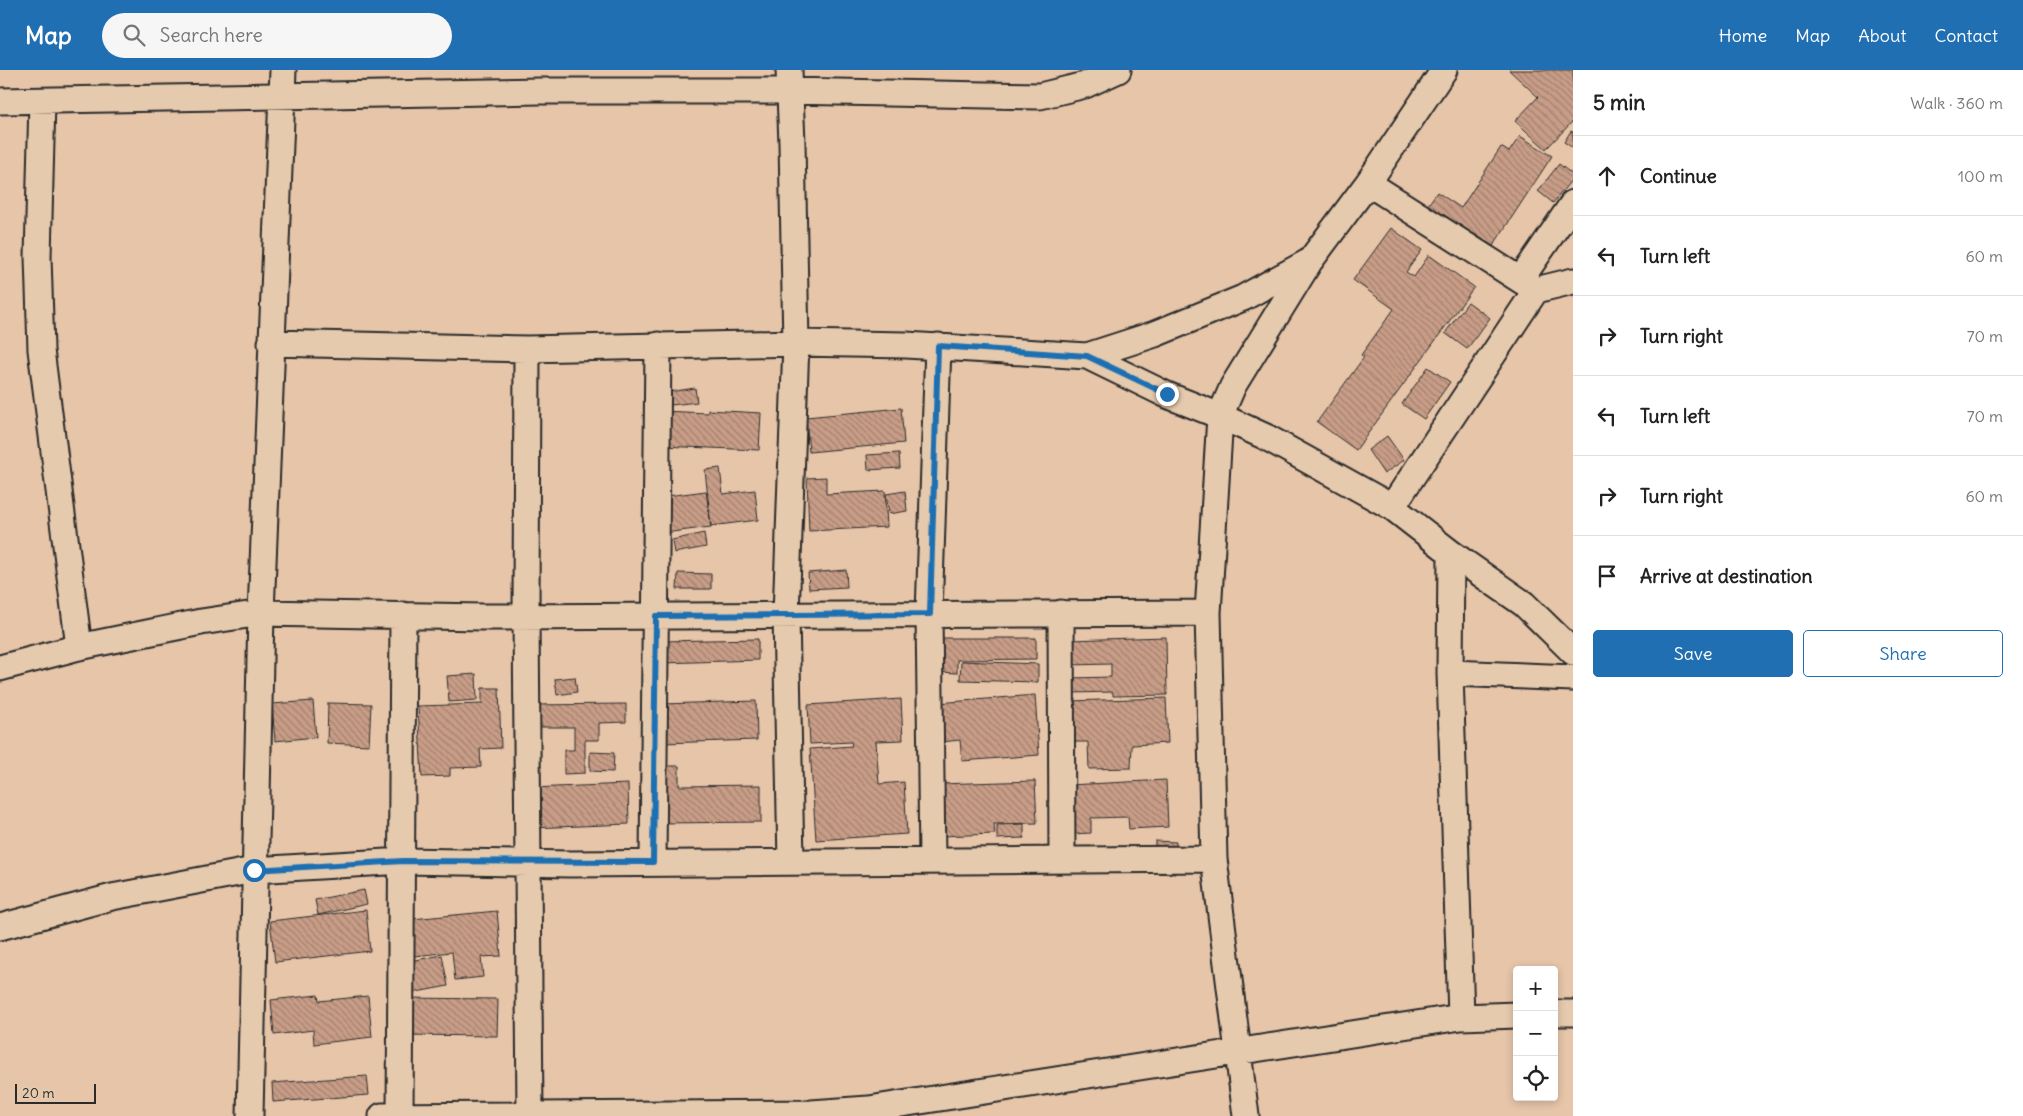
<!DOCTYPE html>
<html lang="en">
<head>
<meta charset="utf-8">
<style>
	:root { --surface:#fff; --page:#f6f6f6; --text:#222; --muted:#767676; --line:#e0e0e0; --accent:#1f6fb2 }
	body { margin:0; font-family:Delius,sans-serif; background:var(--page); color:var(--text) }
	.controls { position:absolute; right:15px; bottom:15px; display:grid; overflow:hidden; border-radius:5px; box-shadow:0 2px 8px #0003 }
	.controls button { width:45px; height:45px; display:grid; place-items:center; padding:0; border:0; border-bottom:1px solid var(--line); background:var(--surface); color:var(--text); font:25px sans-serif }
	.scale { position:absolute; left:15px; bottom:12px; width:81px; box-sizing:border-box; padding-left:5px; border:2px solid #2b2b2b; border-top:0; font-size:14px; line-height:18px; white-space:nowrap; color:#2b2b2b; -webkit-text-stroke:4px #e6caad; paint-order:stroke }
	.stop { position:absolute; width:15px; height:15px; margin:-11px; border:4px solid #1f6fb2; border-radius:50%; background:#fff }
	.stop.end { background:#1f6fb2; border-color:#fff; box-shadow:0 1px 5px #0008 }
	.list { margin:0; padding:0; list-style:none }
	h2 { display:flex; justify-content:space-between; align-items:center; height:65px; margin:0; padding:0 20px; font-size:21px }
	h2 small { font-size:16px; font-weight:400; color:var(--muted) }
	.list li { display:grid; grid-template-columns:32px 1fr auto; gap:15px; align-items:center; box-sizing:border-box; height:80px; padding:0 20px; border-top:1px solid var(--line) }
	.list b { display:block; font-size:19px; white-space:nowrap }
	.list em { font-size:16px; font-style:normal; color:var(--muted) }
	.actions { display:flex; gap:10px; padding:15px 20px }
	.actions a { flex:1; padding:11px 0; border:1px solid var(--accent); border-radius:5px; text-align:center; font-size:18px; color:var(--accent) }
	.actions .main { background:var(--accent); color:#fff }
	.icon { flex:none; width:28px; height:28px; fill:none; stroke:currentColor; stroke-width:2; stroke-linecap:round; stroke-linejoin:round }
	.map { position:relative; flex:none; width:1573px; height:1046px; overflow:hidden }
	header { display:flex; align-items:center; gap:30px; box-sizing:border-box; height:70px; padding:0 25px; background:var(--accent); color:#fff }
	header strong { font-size:24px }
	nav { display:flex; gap:28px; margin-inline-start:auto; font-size:18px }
	.search { width:350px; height:45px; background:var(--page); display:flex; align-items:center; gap:12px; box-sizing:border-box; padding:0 18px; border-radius:28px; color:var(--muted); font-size:19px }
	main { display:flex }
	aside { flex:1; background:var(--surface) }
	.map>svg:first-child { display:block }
</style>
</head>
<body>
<header>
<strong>Map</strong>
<div class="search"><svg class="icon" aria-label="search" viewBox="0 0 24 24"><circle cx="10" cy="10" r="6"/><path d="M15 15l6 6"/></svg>Search here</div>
<nav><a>Home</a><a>Map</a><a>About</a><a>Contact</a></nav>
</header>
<main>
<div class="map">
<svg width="1573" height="1046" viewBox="0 0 1573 1046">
	<defs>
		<pattern id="building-back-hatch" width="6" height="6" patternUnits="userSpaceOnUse" patternTransform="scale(1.25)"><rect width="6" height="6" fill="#c89d87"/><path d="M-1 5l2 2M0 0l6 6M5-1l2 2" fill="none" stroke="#a3806f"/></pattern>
	</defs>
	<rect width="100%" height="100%" fill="#e6c5a9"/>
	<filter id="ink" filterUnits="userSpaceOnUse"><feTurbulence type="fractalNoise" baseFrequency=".02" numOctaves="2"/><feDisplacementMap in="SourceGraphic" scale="10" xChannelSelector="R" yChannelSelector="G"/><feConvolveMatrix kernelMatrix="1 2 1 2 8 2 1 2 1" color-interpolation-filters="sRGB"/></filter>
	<g filter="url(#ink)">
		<path fill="url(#building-back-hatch)" stroke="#2b2b2b" d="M1509 0H1573V51L1546 79 1515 51 1538 27Z
			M1571 61 1573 62V78L1564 72Z
			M1520 66 1552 86 1493 176 1428 135 1437 122 1461 138 1501 77 1509 82Z
			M1559 94 1573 105V108L1553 133 1538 121Z
			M1391 158 1422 180 1406 202 1414 207 1429 185 1474 217 1356 380 1317 352 1364 287 1361 285 1394 239 1353 210Z
			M1468 232 1490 248 1467 279 1445 263Z
			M1428 297 1450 312 1424 349 1402 334Z
			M695 318 697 332 671 335 669 322Z
			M901 338 904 373 809 382 806 347Z
			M708 340 761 343 759 380 660 376 661 341 708 343Z
			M1387 366 1404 390 1384 404 1368 380Z
			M899 383 900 398 868 400 867 385Z
			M720 398 723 424 755 420 758 450 711 456 705 400Z
			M826 407V424L885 421 887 457 809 461 807 408Z
			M706 421 711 457 664 463 659 427Z
			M905 421 907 441 889 444 886 424Z
			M704 463 706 477 674 483 672 470Z
			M846 500 847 517 809 519 808 503Z
			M678 503 711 504V519H677Z
			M1166 567 1167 625 1113 626V622L1071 623V608L1111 607V594L1069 595V570Z
			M940 568H1036V589L957 590V603L939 602Z
			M758 569V590L662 593 661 571Z
			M961 591 1038 594V612L960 610Z
			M476 604 477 630 449 632 447 606Z
			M575 607 577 622 557 625 555 609Z
			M482 618H499L501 678 480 679 481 697 450 698V706L422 707 418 636 482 634Z
			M1035 625 1039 685 962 691 960 670 941 672 938 633Z
			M1166 628 1168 673 1132 675 1131 698 1089 699 1088 672H1070L1069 631Z
			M901 629 903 670 876 671 879 714 904 712 907 764 816 770 810 679 852 676 851 672 810 674 808 635Z
			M313 631 316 667 275 671 272 634Z
			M756 631 757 670 663 673 662 634Z
			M328 633 371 634 369 675 327 673Z
			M626 634V652L599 653V670H585V703L564 704V680H574V657H532V635Z
			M590 682 614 683 613 702 590 701Z
			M662 696H679V716L761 715V752L663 753Z
			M1166 710 1168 757 1129 759 1128 747 1091 748V763L1071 764 1069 715Z
			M1035 711 1037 753 994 754 995 764 940 766 938 714Z
			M628 714 629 754 532 758 531 718Z
			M1024 754V768L997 769V755Z
			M1155 771 1176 772 1175 804 1154 803Z
			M364 820 367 834 318 845 315 830Z
			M366 840 370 881 275 892 270 851Z
			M497 841 501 886 481 887 483 907 455 910 452 882 404 887 401 850Z
			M442 885 448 916 406 924 400 893Z
			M318 925 319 931 368 926 372 967 314 974 313 960 274 965 271 930Z
			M402 928 498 929 497 966 402 965Z
			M367 1006 369 1025 273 1032 272 1013Z"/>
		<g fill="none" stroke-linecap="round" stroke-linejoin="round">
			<g stroke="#2b2b2b" stroke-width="29">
				<path id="minor" d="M789 0 792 73 796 273 786 545 791 792
					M0 31 540 21H788L1040 26 1085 15 1118 0
					M42 31 38 187 41 280 79 577
					M1368 113 1536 220
					M1310 191 1233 316 1220 346 1266 367 1392 437 1451 483 1450 603 1461 947
					M1521 209 1573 133
					M271 273 527 279 796 273 906 275 1087 286 1155 264 1243 228 1310 191 1368 113 1444 0
					M527 279 526 547 530 1045
					M1087 286 1167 325 1220 346 1208 543
					M1392 437 1536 220 1573 211
					M1451 483 1524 534 1573 582
					M1061 543 1062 790
					M0 598 79 577 201 552 261 543 483 547 1208 543 1214 789 1246 1046
					M1450 603 1573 608
					M932 791 929 544 938 276
					M653 792 658 275
					M0 857 112 827 254 800 403 791 570 794 1214 789
					M1554 943H1573
					M250 1046 261 543 283 0
					M382 1046 811 1043 869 1039 1461 947 1517 945
					M400 1046 403 545"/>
			</g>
			<use href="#minor" stroke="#e6caad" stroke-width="25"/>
		</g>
	</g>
	<g fill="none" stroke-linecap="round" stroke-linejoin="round" filter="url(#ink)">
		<path stroke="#1f6fb2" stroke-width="6" d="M254 800 403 791 653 792 656 546 930 544 938 276 1087 286 1167 324"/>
	</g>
</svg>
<div class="controls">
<button>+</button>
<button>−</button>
<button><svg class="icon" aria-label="locate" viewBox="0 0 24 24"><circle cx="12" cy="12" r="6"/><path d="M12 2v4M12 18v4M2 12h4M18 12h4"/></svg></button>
</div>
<div class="scale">20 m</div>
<div class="stop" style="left:254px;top:800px"></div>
<div class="stop end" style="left:1167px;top:324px"></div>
</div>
<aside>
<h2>5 min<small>Walk · 360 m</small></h2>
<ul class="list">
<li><svg class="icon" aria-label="ahead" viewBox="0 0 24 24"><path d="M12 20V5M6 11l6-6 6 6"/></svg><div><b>Continue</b></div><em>100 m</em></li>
<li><svg class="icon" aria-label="left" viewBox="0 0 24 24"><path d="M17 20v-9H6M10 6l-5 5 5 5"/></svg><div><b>Turn left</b></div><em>60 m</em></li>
<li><svg class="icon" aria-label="right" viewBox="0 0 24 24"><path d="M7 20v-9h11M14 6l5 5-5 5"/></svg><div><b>Turn right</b></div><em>70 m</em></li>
<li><svg class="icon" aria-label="left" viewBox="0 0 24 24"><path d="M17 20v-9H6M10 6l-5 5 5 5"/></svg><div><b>Turn left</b></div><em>70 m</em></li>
<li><svg class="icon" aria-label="right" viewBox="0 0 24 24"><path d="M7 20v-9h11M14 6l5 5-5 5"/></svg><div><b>Turn right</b></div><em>60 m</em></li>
<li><svg class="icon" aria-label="arrive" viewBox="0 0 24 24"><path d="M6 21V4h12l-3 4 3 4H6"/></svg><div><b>Arrive at destination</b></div></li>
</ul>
<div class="actions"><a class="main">Save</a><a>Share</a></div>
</aside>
</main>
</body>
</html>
